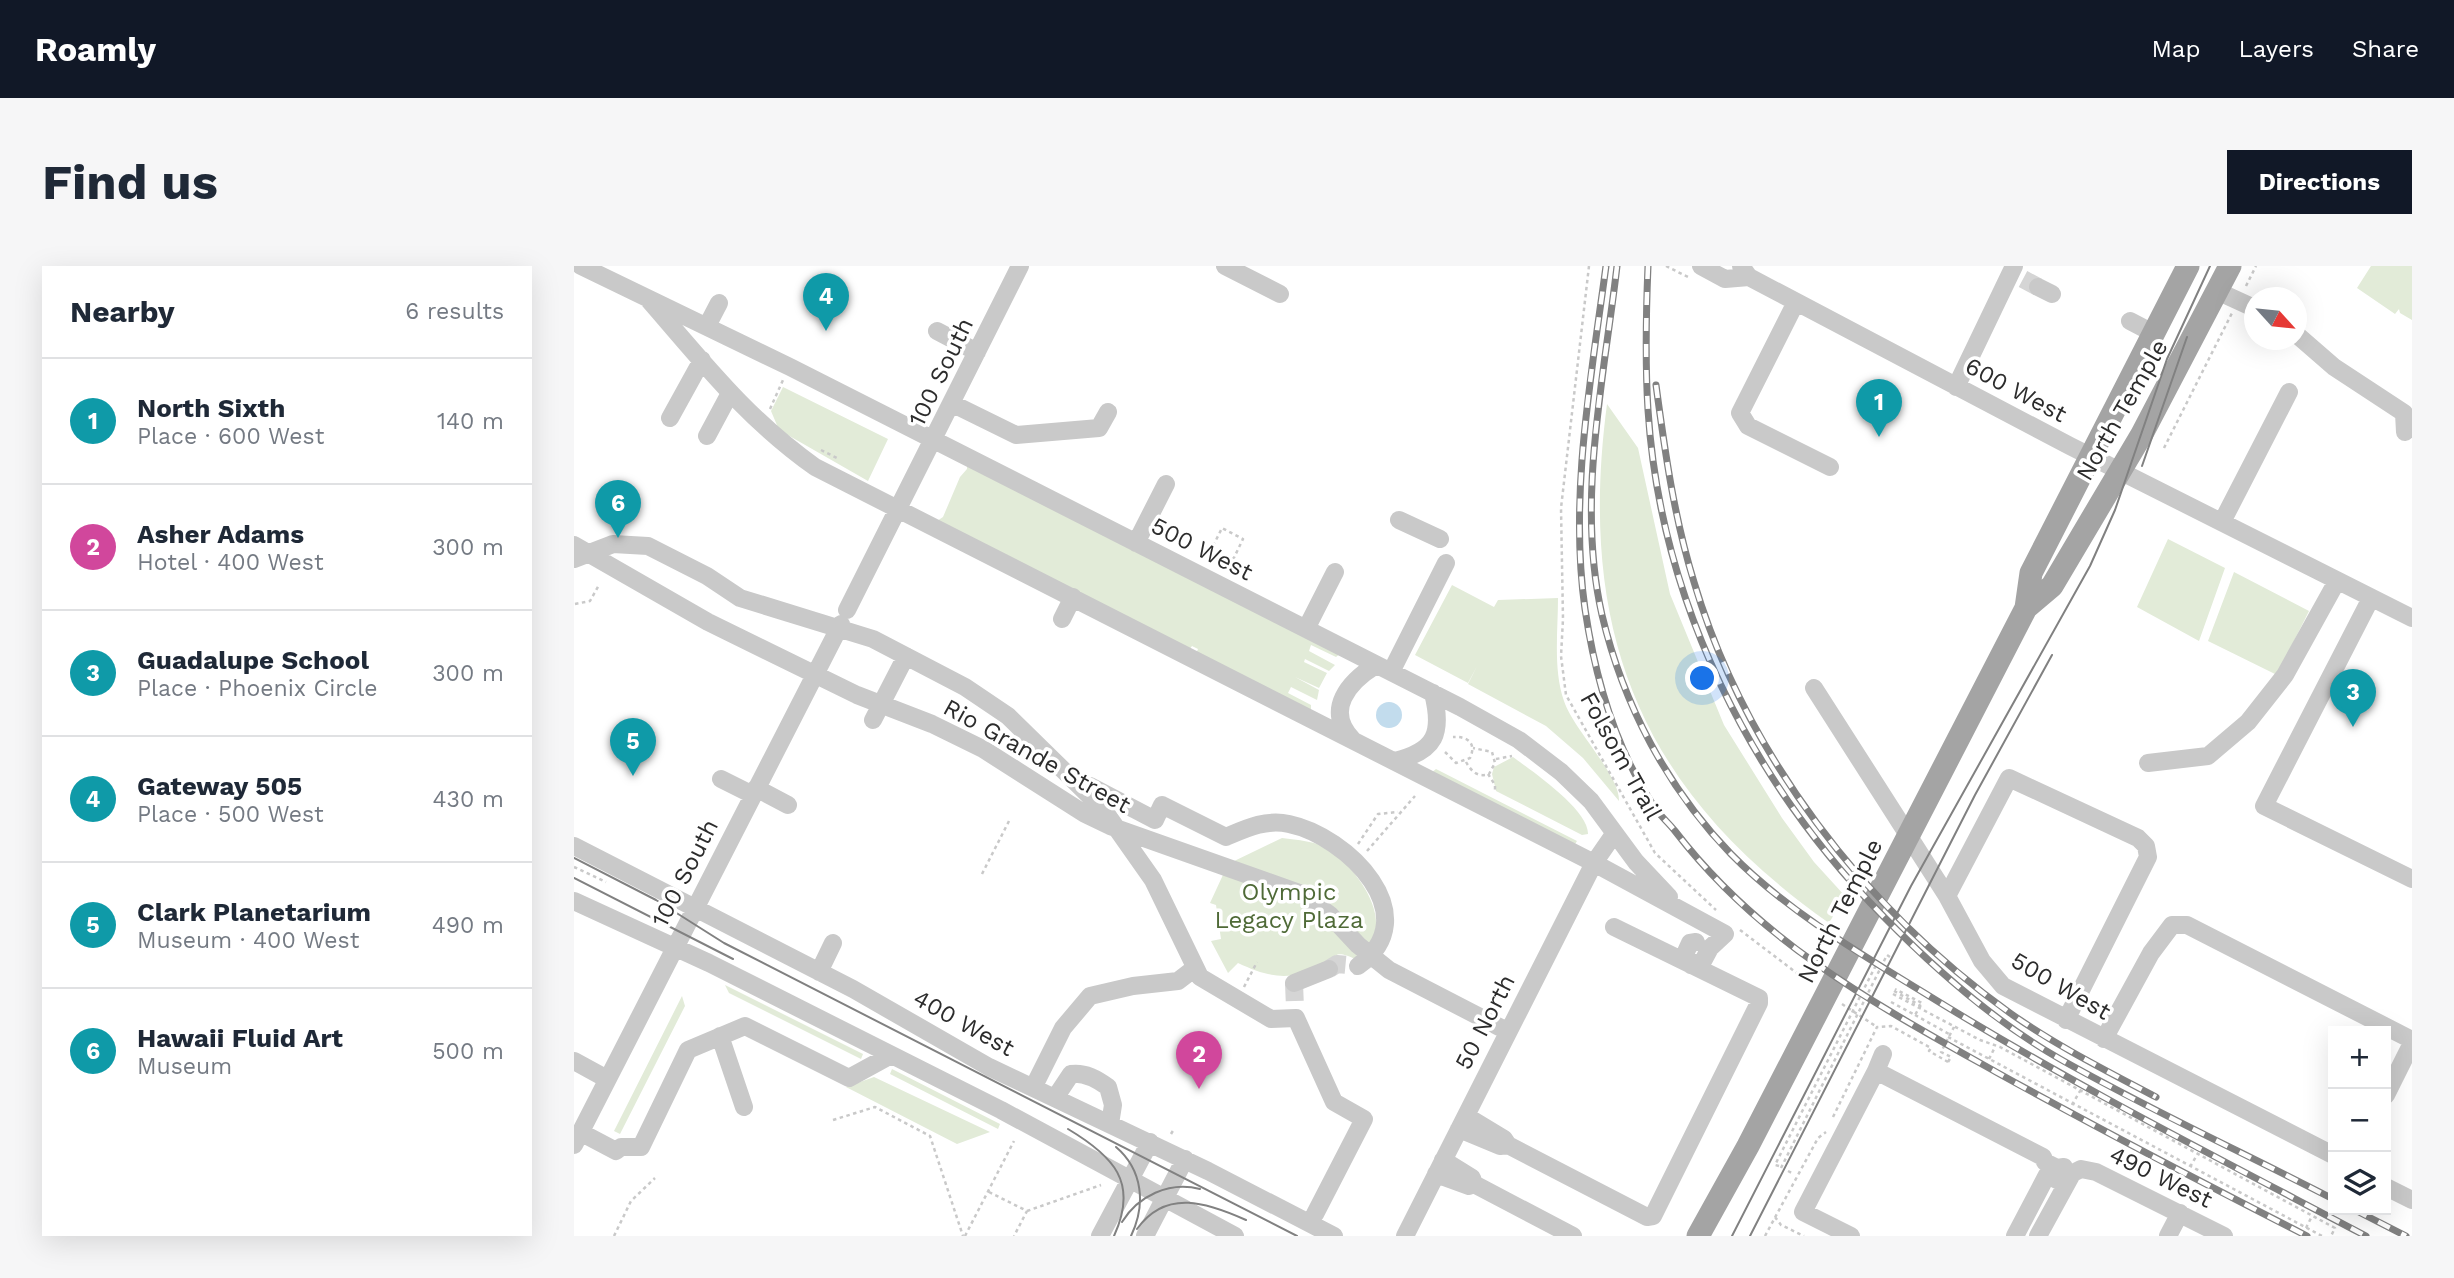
<!DOCTYPE html>
<html lang="en">
<head>
<meta charset="utf-8">
<style>
	:root { --surface:#fff; --page:#f6f6f7; --text:#1f2937; --muted:#747a83; --line:#e0e1e3; --accent:#111827 }
	body { margin:0; font-family:"Work Sans",sans-serif; background:var(--page); color:var(--text) }
	.controls { position:absolute; right:21px; bottom:21px; display:grid; overflow:hidden; border-radius:0px; box-shadow:0 7px 28px #0002 }
	.controls button { width:63px; height:63px; display:grid; place-items:center; padding:0; border:0; border-bottom:2px solid var(--line); background:var(--surface); color:var(--text); font:35px sans-serif }
	.compass { position:absolute; left:1670px; top:21px; width:63px; height:63px; border-radius:50%; background:var(--surface); box-shadow:0 7px 28px #0002; rotate:117deg }
	.you { position:absolute; left:1129px; top:413px; width:24px; height:24px; margin:-18px; border:5px solid #fff; border-radius:50%; background:#1a73e8; box-shadow:0 0 0 10px #1a73e833 }
	.badge { display:grid; place-items:center; width:46px; height:46px; border-radius:50%; background:var(--accent); color:#fff; font-size:23px; font-weight:700 }
	.pin { position:absolute; translate:-50% -58px; filter:drop-shadow(0 2px 4px #0008) }
	.pin::after { content:''; position:absolute; top:37px; width:24px; height:21px; background:inherit; clip-path:polygon(0 0,100% 0,50% 100%) }
	.list { margin:0; padding:0; list-style:none }
	h2 { display:flex; justify-content:space-between; align-items:center; height:91px; margin:0; padding:0 28px; font-size:30px }
	h2 small { font-size:23px; font-weight:400; color:var(--muted) }
	.list li { display:grid; grid-template-columns:46px 1fr auto; gap:21px; align-items:center; box-sizing:border-box; height:126px; padding:0 28px; border-top:2px solid var(--line) }
	.list b { display:block; font-size:26px; white-space:nowrap }
	.list p { margin:0; font-size:23px; white-space:nowrap; color:var(--muted) }
	.list em { font-size:23px; font-style:normal; color:var(--muted) }
	.icon { flex:none; width:38px; height:38px; fill:none; stroke:currentColor; stroke-width:2; stroke-linecap:round; stroke-linejoin:round }
	.map { position:relative; flex:none; width:1838px; height:970px; overflow:hidden; border-radius:0px }
	header { display:flex; align-items:center; gap:42px; box-sizing:border-box; height:98px; padding:0 35px; background:var(--accent); color:#fff }
	header strong { font-size:33px }
	nav { display:flex; gap:38px; margin-inline-start:auto; font-size:24px }
	.intro { display:flex; align-items:center; justify-content:space-between; box-sizing:border-box; height:168px; padding:0 42px }
	h1 { margin:0; font-size:49px }
	.button { padding:18px 32px; border-radius:0px; background:var(--accent); color:#fff; font-size:24px; font-weight:700 }
	main { display:flex; gap:42px; padding:0 42px }
	aside { flex:1; background:var(--surface); border-radius:0px; box-shadow:0 7px 28px #0002 }
	.map>svg:first-child { display:block }
</style>
</head>
<body>
<header>
<strong>Roamly</strong>
<nav><a>Map</a><a>Layers</a><a>Share</a></nav>
</header>
<div class="intro"><h1>Find us</h1><a class="button">Directions</a></div>
<main>
<aside>
<h2>Nearby<small>6 results</small></h2>
<ul class="list">
<li><span class="badge" style="background:#0f9aa8">1</span><div><b>North Sixth</b><p>Place · 600 West</p></div><em>140 m</em></li>
<li><span class="badge" style="background:#d1479c">2</span><div><b>Asher Adams</b><p>Hotel · 400 West</p></div><em>300 m</em></li>
<li><span class="badge" style="background:#0f9aa8">3</span><div><b>Guadalupe School</b><p>Place · Phoenix Circle</p></div><em>300 m</em></li>
<li><span class="badge" style="background:#0f9aa8">4</span><div><b>Gateway 505</b><p>Place · 500 West</p></div><em>430 m</em></li>
<li><span class="badge" style="background:#0f9aa8">5</span><div><b>Clark Planetarium</b><p>Museum · 400 West</p></div><em>490 m</em></li>
<li><span class="badge" style="background:#0f9aa8">6</span><div><b>Hawaii Fluid Art</b><p>Museum</p></div><em>500 m</em></li>
</ul>
</aside>
<div class="map">
<svg width="1838" height="970" viewBox="0 0 1838 970">
	<rect width="100%" height="100%" fill="#fff"/>
	<path fill="#e2ebd8" d="M1797 0H1838V54L1826 47 1825 43 1821 48 1783 22Z
		M209 121 314 173 294 215 205 164 197 145Z
		M1033 138 1064 182 1096 328 1150 459 1208 552 1240 596 1271 630 1255 657C1066 524 1003 366 1033 138Z
		M393 196 767 387 762 391 737 379 735 385 761 399 755 405 731 393 730 396 753 407 745 422 721 411 745 424 743 434 717 421 714 427 737 439V446L622 388 624 383 618 380 615 384 363 255 369 251 386 211 393 203Z
		M1594 273 1651 302 1625 375 1563 341Z
		M1660 306 1735 345 1703 409 1634 375Z
		M878 319 920 341 924 334 984 332C984 366 979 403 990 435 999 463 1046 509 1045 535L1009 492 972 460 894 418 903 400 894 417 841 389Z
		M939 491C958 505 1015 544 1014 568L1008 569 922 525 918 508 920 501Z
		M862 503 1003 575 1000 580 857 507Z
		M708 572C723 574 743 575 756 584 788 608 826 662 783 694 756 681 765 693 745 702 713 715 694 711 664 697L654 707 637 675 647 673 642 639 636 637 654 598Z
		M151 719 289 788 287 793 155 727Z
		M108 730 111 740 46 868 40 865Z
		M318 803 426 858 424 863 316 808Z
		M300 811 416 866 383 878 272 821Z"/>
	<path fill="#c2dced" d="M802 449a13 13 0 1 1 26 0a13 13 0 1 1-26 0Z"/>
	<g fill="none" stroke-linecap="round" stroke-linejoin="round">
		<path stroke="#d5d5d5" stroke-width="18" stroke-dasharray="18 9" stroke-linecap="butt" d="M1449 13 1464 21
			M755 703 763 698 784 700
			M720 717 721 742"/>
		<path stroke="#c9c9c9" stroke-width="2.5" stroke-dasharray="3.5 3.5" stroke-linecap="butt" d="M1015 0 987 242 989 353 987 390 992 429 1081 587 1142 644
			M1092 0 1114 11
			M1672 20 1682 0
			M196 143 209 114
			M1590 182 1658 47
			M247 184 263 192
			M656 300 669 273 648 262 638 282 659 293
			M1 338 16 335 25 319
			M871 486 882 497 896 492C903 477 893 470 879 471
			M922 493 938 490
			M892 496C897 505 904 512 915 508L921 497 918 486 899 482
			M914 508 921 519V527
			M784 578 804 548 824 546
			M793 585 841 530
			M0 601 32 616
			M408 608 435 555
			M1166 664 1236 717
			M670 721 683 696
			M1320 725 1347 740
			M1319 728 1406 774 1426 781 1761 962 1757 970
			M1317 736 1341 749 1348 737 1321 723
			M1268 738 1303 761
			M1341 749 1375 768
			M1374 771 1748 970
			M1415 793 1421 781
			M1374 796 1377 791 1367 786 1380 761
			M1498 839 1506 825
			M1259 851 1303 761 1317 760 1357 782 1355 785 1374 796
			M259 854 301 841 356 870 389 970
			M597 868 600 863
			M1205 900 1201 899 1301 701 1305 703
			M1616 901 1623 889
			M1207 902 1313 689 1316 691
			M1214 905 1218 907
			M415 926 453 945 440 970
			M453 945 527 919
			M1201 951 1207 959 1230 970
			M1732 962 1738 950
			M40 970 57 935 81 912
			M391 970 440 875
			M1191 970 1244 872 1252 866"/>
		<path stroke="#c9c9c9" stroke-width="18" d="M7 0 216 101 886 441 945 474 987 506 1017 535 1062 596 1095 631
			M651 0 706 28
			M1127 0 1151 13 1175 11
			M1167 0 1175 11 1496 180 1838 352
			M1464 21 1478 28
			M1643 25 1680 42
			M75 34C129 96 173 153 241 201L1020 597 1151 668 1136 682 1129 695 1117 699 1111 688 1116 677 1122 676
			M1222 36 1166 147 1174 160 1256 201
			M1556 55 1579 67
			M133 60 145 37
			M363 65 403 86
			M1722 68 1760 101 1830 147 1831 166
			M1382 121 1440 0
			M379 138 442 169 525 162 534 146
			M96 152 128 94
			M133 170 155 129
			M825 254 866 273
			M1648 256 1715 126
			M562 277 592 218
			M0 279 134 356 283 429 358 458 409 483 511 548 536 560 728 628 756 649 784 679 815 704 933 765
			M0 293 39 278 74 280 133 310 166 332 299 373 391 421 434 450 529 543 579 614 626 711 697 753 722 752 760 836 790 853 741 948
			M1797 332 1690 540 1838 613
			M273 344 446 0
			M488 353 499 331
			M732 363 761 306
			M817 406 872 297
			M1240 422 1373 630 1408 695 1429 720 1759 889
			M299 454 332 390
			M779 474C749 444 776 415 802 399
			M821 495C862 485 869 467 859 427
			M1574 497 1634 490 1674 456 1711 409 1763 315
			M147 513 179 529
			M516 520 581 554 588 539 652 571C673 562 692 553 715 558 773 570 854 650 784 700
			M182 522 214 539
			M0 580 279 723 415 801 634 905 760 970
			M1373 630 1435 512 1564 572 1572 580 1574 591 1492 754
			M0 635 135 697 427 844 661 970
			M245 706 259 677
			M720 717 755 703
			M146 770 170 841
			M1530 773 1577 687 1598 659H1613L1838 774
			M1309 788 1302 805 1469 891 1471 896 1483 902 1490 901
			M0 795 33 813
			M459 822 489 762 516 730 559 720 604 715 621 702
			M1812 829 1838 777
			M481 832 497 808C511 806 523 813 534 821L539 839 536 858
			M885 863 926 880 934 879 930 873 892 850
			M6 866 42 885 47 881H67L114 784 171 760 275 812 317 789
			M0 879 267 358
			M934 879 1073 951 1079 950 1185 737V732L1040 661
			M1501 906 1507 903 1522 906 1650 970
			M862 908 895 920 900 918 898 912 869 894
			M900 918 999 970
			M1812 921 1838 934
			M526 970 576 876
			M571 970 611 893
			M831 970 1020 597 1040 568
			M1277 970 1229 946 1302 805
			M1441 970 1473 909 1491 918
			M1464 970 1498 908
			M1594 970 1606 947"/>
		<path stroke="#a4a4a4" stroke-width="23" d="M1452 342 1457 307 1614 0
			M1124 970 1174 880 1452 342 1478 320 1568 168 1656 0"/>
		<path stroke="#818181" stroke-width="2" d="M1568 200 1613 71
			M0 592 82 634 150 677 723 970
			M0 612 159 693
			M494 863C539 890 565 916 540 970
			M542 881C569 904 572 939 557 970
			M548 956C564 930 595 915 626 923
			M563 963C592 922 634 937 672 954
			M1158 970 1337 620 1516 300 1541 244 1593 93 1636 0
			M1176 970 1401 529 1478 389"/>
		<g stroke="#818181" stroke-width="7">
			<path id="rail" d="M1032 0C1017 112 995 231 1011 343 1021 411 1041 481 1079 539 1085 549 1094 556 1101 565 1187 677 1301 738 1422 806 1525 863 1629 917 1733 970
				M1043 0C1030 113 1002 235 1028 349 1049 438 1093 522 1157 588 1212 644 1285 687 1352 728 1494 816 1644 892 1792 970
				M1074 0C1072 48 1071 96 1074 144 1086 335 1177 516 1310 651 1362 704 1421 756 1486 793 1574 843 1668 886 1759 933
				M1082 119C1091 186 1100 251 1120 316 1171 488 1291 643 1436 747 1481 779 1533 805 1582 831
				M1781 944 1832 970"/>
		</g>
		<use href="#rail" stroke="#fff" stroke-width="4.5" stroke-dasharray="13" stroke-linecap="butt"/>
	</g>
	<g text-anchor="middle" dominant-baseline="central" stroke-width="7" stroke-linejoin="round" paint-order="stroke">
		<g font-size="24" fill="#2c2c2c" stroke="#fff">
			<text transform="translate(367 106) rotate(-64)">100 South</text>
			<text transform="translate(1442 124) rotate(28)">600 West</text>
			<text transform="translate(1548 144) rotate(-60)">North Temple</text>
			<text transform="translate(628 283) rotate(27)">500 West</text>
			<text transform="translate(463 490) rotate(29)">Rio Grande Street</text>
			<text transform="translate(1047 490) rotate(61)">Folsom Trail</text>
			<text transform="translate(111 607) rotate(-63)">100 South</text>
			<text transform="translate(1266 645) rotate(-63)">North Temple</text>
			<text transform="translate(1487 720) rotate(30)">500 West</text>
			<text transform="translate(911 756) rotate(-63)">50 North</text>
			<text transform="translate(390 757) rotate(29)">400 West</text>
			<text transform="translate(1587 911) rotate(26)">490 West</text>
		</g>
		<g font-size="24" fill="#4f6a37" stroke="#fff">
			<text x="715" y="626">Olympic<tspan x="715" dy="28">Legacy Plaza</tspan></text>
		</g>
	</g>
</svg>
<div class="controls">
<button>+</button>
<button>−</button>
<button><svg class="icon" aria-label="layers" viewBox="0 0 24 24"><path d="M12 4l9 5-9 5-9-5zM3 14l9 5 9-5"/></svg></button>
</div>
<svg class="compass" viewBox="-18 -18 36 36"><path d="M0-13l5 13h-10z" fill="#e53935"/><path d="M0 13l5-13h-10z" fill="#747a83"/></svg>
<div class="you"></div>
<div class="pin badge" style="left:1305px;top:171px;background:#0f9aa8">1</div>
<div class="pin badge" style="left:625px;top:823px;background:#d1479c">2</div>
<div class="pin badge" style="left:1779px;top:461px;background:#0f9aa8">3</div>
<div class="pin badge" style="left:252px;top:65px;background:#0f9aa8">4</div>
<div class="pin badge" style="left:59px;top:510px;background:#0f9aa8">5</div>
<div class="pin badge" style="left:44px;top:272px;background:#0f9aa8">6</div>
</div>
</main>
</body>
</html>
